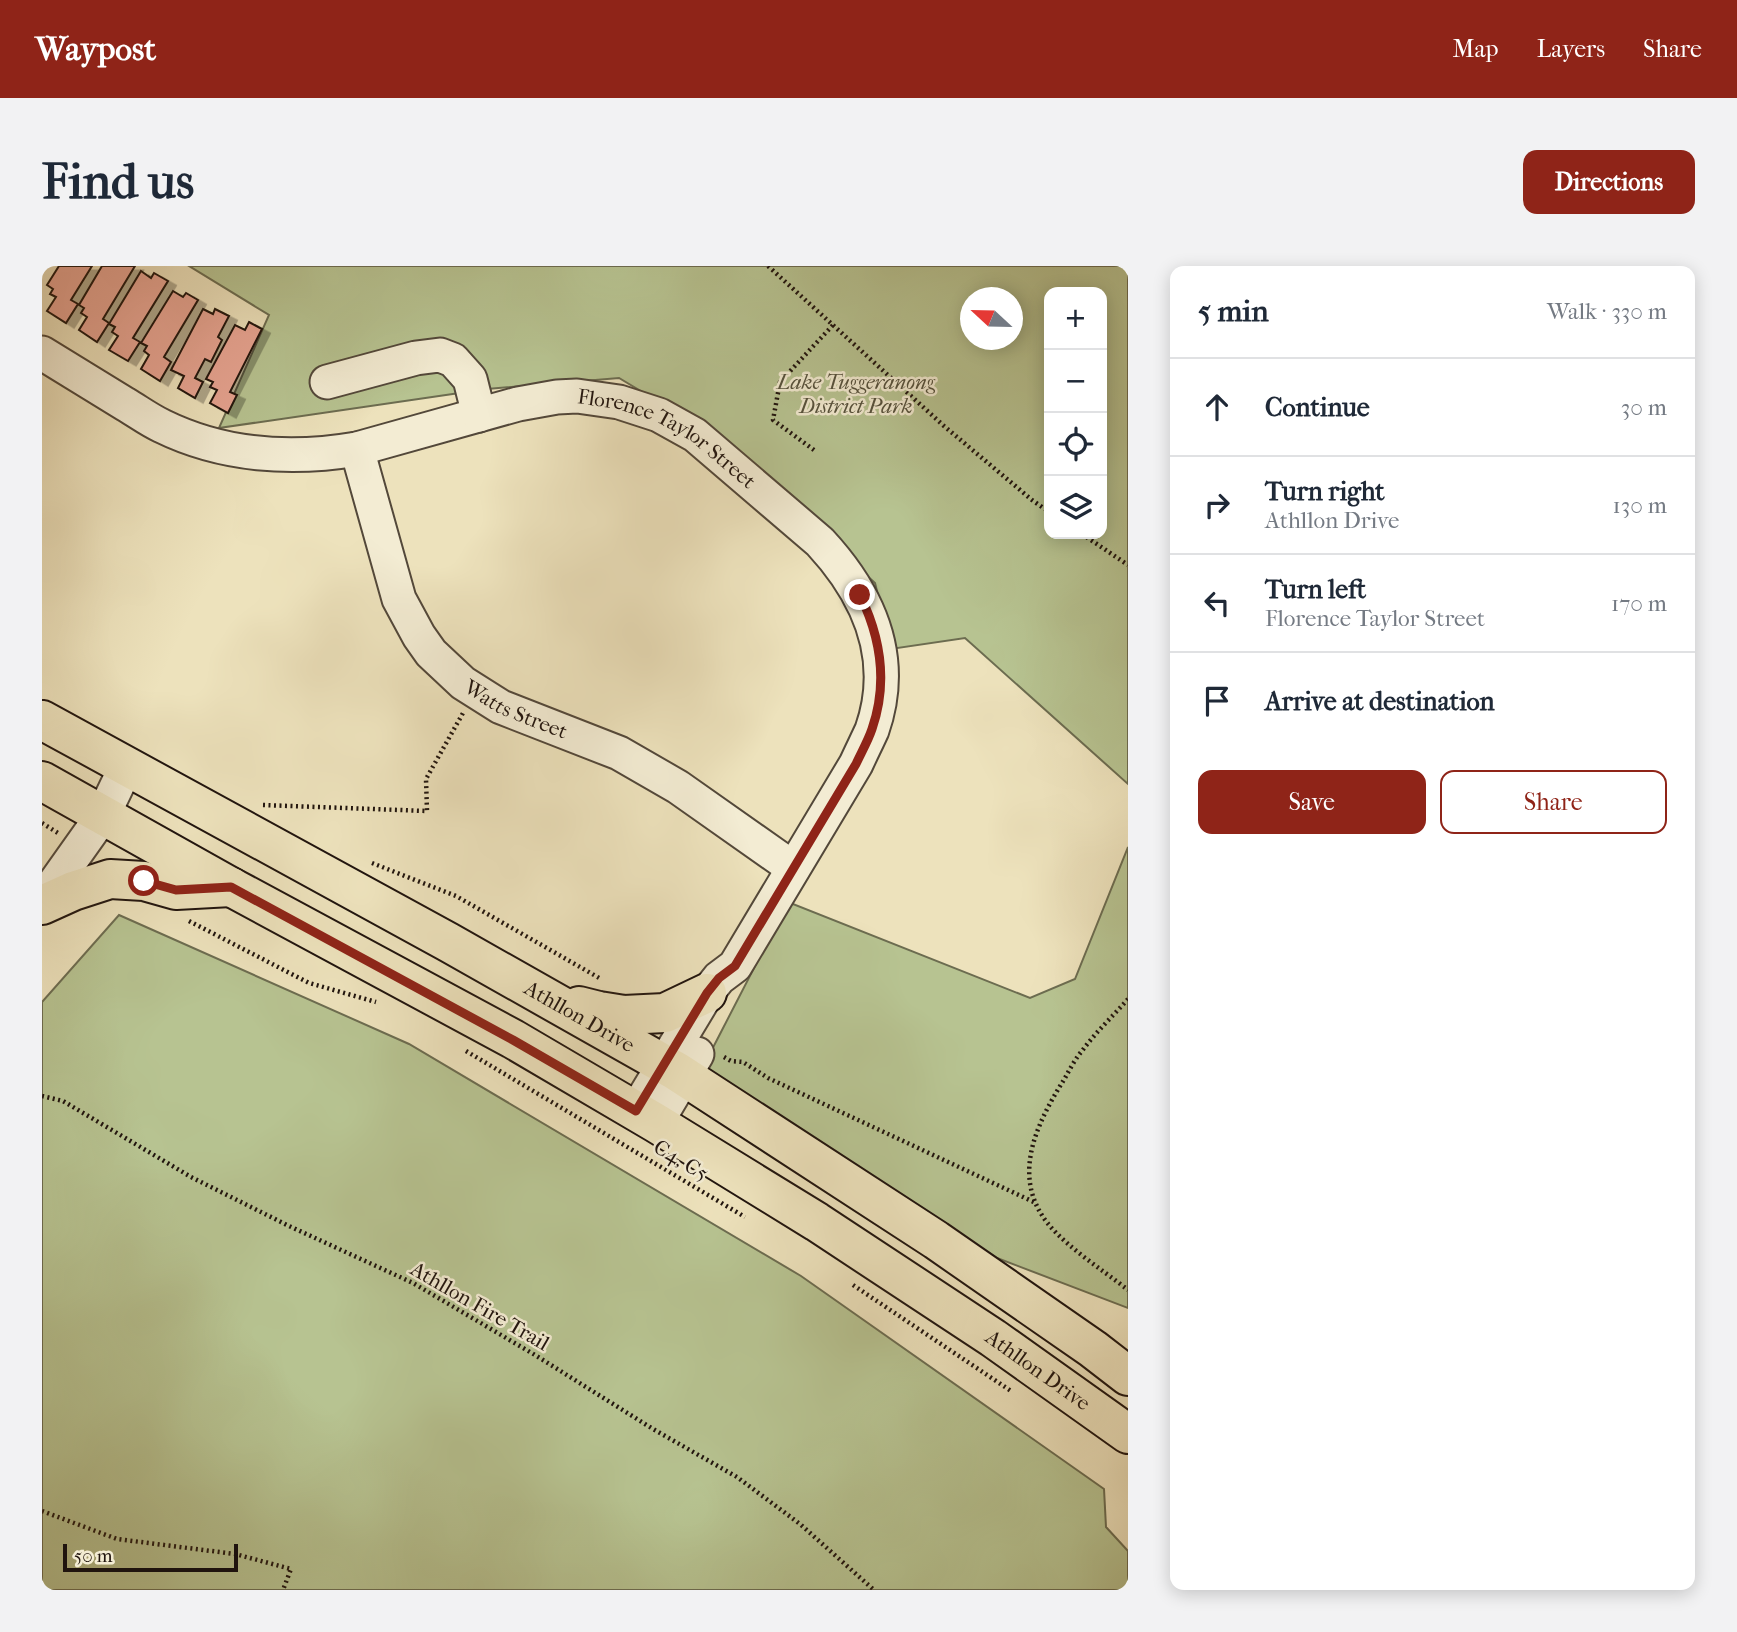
<!DOCTYPE html>
<html lang="en">
<head>
<meta charset="utf-8">
<style>
	:root { --surface:#fff; --page:#f2f2f3; --text:#1f2937; --muted:#747a83; --line:#e0e1e3; --accent:#8f2418 }
	body { margin:0; font-family:"IM FELL French Canon",serif; background:var(--page); color:var(--text) }
	.controls { position:absolute; right:21px; top:21px; display:grid; overflow:hidden; border-radius:14px; box-shadow:0 4px 18px #0003 }
	.controls button { width:63px; height:63px; display:grid; place-items:center; padding:0; border:0; border-bottom:2px solid var(--line); background:var(--surface); color:var(--text); font:35px sans-serif }
	.compass { position:absolute; left:918px; top:21px; width:63px; height:63px; border-radius:50%; background:var(--surface); box-shadow:0 4px 18px #0003; rotate:292deg }
	.scale { position:absolute; left:21px; bottom:18px; width:175px; box-sizing:border-box; padding-left:7px; border:4px solid #20140e; border-top:0; font-size:19px; line-height:24px; white-space:nowrap; color:#20140e; -webkit-text-stroke:5px #f3ecd3; paint-order:stroke }
	.stop { position:absolute; width:21px; height:21px; margin:-16px; border:5px solid #8f2418; border-radius:50%; background:#fff }
	.stop.end { background:#8f2418; border-color:#fff; box-shadow:0 2px 7px #0008 }
	.list { margin:0; padding:0; list-style:none }
	h2 { display:flex; justify-content:space-between; align-items:center; height:91px; margin:0; padding:0 28px; font-size:30px }
	h2 small { font-size:23px; font-weight:400; color:var(--muted) }
	.list li { display:grid; grid-template-columns:46px 1fr auto; gap:21px; align-items:center; box-sizing:border-box; height:98px; padding:0 28px; border-top:2px solid var(--line) }
	.list b { display:block; font-size:26px; white-space:nowrap }
	.list p { margin:0; font-size:23px; white-space:nowrap; color:var(--muted) }
	.list em { font-size:23px; font-style:normal; color:var(--muted) }
	.actions { display:flex; gap:14px; padding:21px 28px }
	.actions a { flex:1; padding:16px 0; border:2px solid var(--accent); border-radius:14px; text-align:center; font-size:24px; color:var(--accent) }
	.actions .main { background:var(--accent); color:#fff }
	.icon { flex:none; width:38px; height:38px; fill:none; stroke:currentColor; stroke-width:2; stroke-linecap:round; stroke-linejoin:round }
	.map { position:relative; flex:none; width:1086px; height:1324px; overflow:hidden; border-radius:14px }
	header { display:flex; align-items:center; gap:42px; box-sizing:border-box; height:98px; padding:0 35px; background:var(--accent); color:#fff }
	header strong { font-size:33px }
	nav { display:flex; gap:38px; margin-inline-start:auto; font-size:24px }
	.intro { display:flex; align-items:center; justify-content:space-between; box-sizing:border-box; height:168px; padding:0 42px }
	h1 { margin:0; font-size:49px }
	.button { padding:18px 32px; border-radius:14px; background:var(--accent); color:#fff; font-size:24px; font-weight:700 }
	main { display:flex; gap:42px; padding:0 42px }
	aside { flex:1; background:var(--surface); border-radius:14px; box-shadow:0 4px 18px #0003 }
	.map>svg:first-child { display:block }
</style>
</head>
<body>
<header>
<strong>Waypost</strong>
<nav><a>Map</a><a>Layers</a><a>Share</a></nav>
</header>
<div class="intro"><h1>Find us</h1><a class="button">Directions</a></div>
<main>
<div class="map">
<svg width="1086" height="1324" viewBox="0 0 1086 1324">
	<defs>
		<filter id="shadow"><feDropShadow dx="8" dy="4.5" stdDeviation="0" flood-color="#0004"/></filter>
	</defs>
	<rect width="100%" height="100%" fill="#ede2bc"/>
	<filter id="stains"><feTurbulence type="fractalNoise" baseFrequency=".00286" numOctaves="4"/><feColorMatrix values="0 0 0 0 .2 0 0 0 0 .09 0 0 0 0 .02 0 0 0 .5 -.17"/></filter>
	<radialGradient id="worn" r=".72"><stop offset=".6" stop-color="#630" stop-opacity="0"/><stop offset="1" stop-color="#630" stop-opacity=".3"/></radialGradient>
	<path fill="#b7c391" stroke="#6c6c50" stroke-width="2" fill-rule="evenodd" d="M147 0H1086V518L923 372 849 383 833 317 672 169 577 112 445 123 177 162 227 49ZM1007 26H1060V268H1007ZM928 32H970V74H928Z
		M1086 581V1042L955 992 661 801 746 636 988 732 1033 713Z
		M77 649 367 778 759 1010 1062 1223 1064 1261 1086 1285V1324H0V736Z"/>
	<path fill="#e7a492" stroke="#20140e" stroke-width="2" filter="url(#shadow)" d="M17 0H50L29 34 36 38 24 57 5 45 14 31 8 28 11 23 5 19Z
		M60 0H93L61 53 67 57 55 76 37 64 45 51 39 47 42 42 37 39Z
		M99 5 109 12 112 7 126 15 91 72 98 76 86 95 67 84 76 70 70 66 73 61 67 58Z
		M131 25 141 31 144 27 156 34 122 91 129 96 118 115 99 103 107 89 102 85 105 80 99 77Z
		M161 43 171 48 173 43 187 50 176 71 180 74 169 96 163 93 153 112 161 116 153 132 136 122 142 110 129 104Z
		M207 56 220 63 188 126 195 129 186 147 168 137 175 124 168 121 171 116 164 113 193 59 203 64Z"/>
	<g fill="none" stroke-linecap="round" stroke-linejoin="round">
		<g stroke="#53483a" stroke-width="37">
			<g id="minor">
				<path id="s1" d="M0 87C28 104 55 121 83 138 95 145 107 154 120 160 181 190 250 194 315 183L476 138 515 131 535 130 577 136 617 149 653 169 778 276C827 329 855 392 830 464 825 475 819 487 814 498L693 700 677 712 665 727 594 845"/>
				<path d="M285 116 374 92 398 89 411 94 428 113 437 149"/>
				<path id="s2" d="M315 183 357 333 377 370 389 387 421 417 459 441 577 487 636 521 751 602"/>
				<path d="M0 635 61 549 84 501"/>
				<path d="M614 857 655 788"/>
			</g>
		</g>
		<g stroke="#20140e" stroke-width="42">
			<g id="major">
				<path id="s3" d="M0 454 406 676 634 805 894 974 1051 1083 1086 1110"/>
				<path id="s4" d="M0 515 189 621 471 773 614 857 775 956 951 1072 1086 1168"/>
				<path d="M0 639 31 625 68 613 102 615 134 624 189 621"/>
				<path d="M537 740 557 745 582 749 623 747 665 727"/>
			</g>
		</g>
		<path stroke="#20140e" stroke-width="4.5" stroke-dasharray="2 3.5" stroke-linecap="butt" d="M726 0 902 160 990 234 1007 246
			M772 184 731 154 738 116 791 59
			M1040 268 1086 299
			M221 539 385 545 384 513 421 447
			M0 557 16 567
			M330 597 414 630 559 713
			M147 655 267 717 334 736
			M1086 733C1071 750 1053 767 1040 785 1033 793 1028 803 1023 812 998 852 972 901 998 946 1014 975 1060 1003 1086 1024
			M424 785 703 951
			M682 791 689 795 701 796 726 812 994 937
			M0 830 21 835 149 911 247 960 371 1017 493 1089 611 1163 695 1211 758 1258 832 1324
			M811 1019 969 1125
			M0 1245 75 1273 193 1288 249 1303 241 1324"/>
		<use href="#minor" stroke="#f3ecd3" stroke-width="33"/>
		<use href="#major" stroke="#ede2bc" stroke-width="38"/>
	</g>
	<g fill="none" stroke-linecap="round" stroke-linejoin="round">
		<path stroke="#8f2418" stroke-width="9" d="M102 615 134 624 189 621 471 774 594 845 665 727 677 712 693 700 814 498C819 487 826 475 830 463 846 417 839 372 818 329"/>
	</g>
	<g text-anchor="middle" dominant-baseline="central" stroke-width="5" stroke-linejoin="round" paint-order="stroke">
		<g font-size="21" font-style="italic" fill="#55513c" stroke="#f3ecd3">
			<text x="814" y="116">Lake Tuggeranong<tspan x="814" dy="24">District Park</tspan></text>
		</g>
		<g font-size="21" fill="#20140e" stroke="#f3ecd3">
			<text stroke="none"><textPath href="#s1" startOffset="668">Florence Taylor Street</textPath></text>
			<text stroke="none"><textPath href="#s2" startOffset="322">Watts Street</textPath></text>
			<text stroke="none"><textPath href="#s3" startOffset="614">Athllon Drive</textPath></text>
			<text transform="translate(639 894) rotate(31)">C4, C5</text>
			<text transform="translate(438 1040) rotate(30)">Athllon Fire Trail</text>
			<text stroke="none"><textPath href="#s4" startOffset="1158">Athllon Drive</textPath></text>
		</g>
	</g>
	<rect width="100%" height="100%" filter="url(#stains)"/>
	<rect width="100%" height="100%" fill="url(#worn)"/>
</svg>
<div class="controls">
<button>+</button>
<button>−</button>
<button><svg class="icon" aria-label="locate" viewBox="0 0 24 24"><circle cx="12" cy="12" r="6"/><path d="M12 2v4M12 18v4M2 12h4M18 12h4"/></svg></button>
<button><svg class="icon" aria-label="layers" viewBox="0 0 24 24"><path d="M12 4l9 5-9 5-9-5zM3 14l9 5 9-5"/></svg></button>
</div>
<svg class="compass" viewBox="-18 -18 36 36"><path d="M0-13l5 13h-10z" fill="#e53935"/><path d="M0 13l5-13h-10z" fill="#747a83"/></svg>
<div class="scale">50 m</div>
<div class="stop" style="left:102px;top:615px"></div>
<div class="stop end" style="left:818px;top:329px"></div>
</div>
<aside>
<h2>5 min<small>Walk · 330 m</small></h2>
<ul class="list">
<li><svg class="icon" aria-label="ahead" viewBox="0 0 24 24"><path d="M12 20V5M6 11l6-6 6 6"/></svg><div><b>Continue</b></div><em>30 m</em></li>
<li><svg class="icon" aria-label="right" viewBox="0 0 24 24"><path d="M7 20v-9h11M14 6l5 5-5 5"/></svg><div><b>Turn right</b><p>Athllon Drive</p></div><em>130 m</em></li>
<li><svg class="icon" aria-label="left" viewBox="0 0 24 24"><path d="M17 20v-9H6M10 6l-5 5 5 5"/></svg><div><b>Turn left</b><p>Florence Taylor Street</p></div><em>170 m</em></li>
<li><svg class="icon" aria-label="arrive" viewBox="0 0 24 24"><path d="M6 21V4h12l-3 4 3 4H6"/></svg><div><b>Arrive at destination</b></div></li>
</ul>
<div class="actions"><a class="main">Save</a><a>Share</a></div>
</aside>
</main>
</body>
</html>
